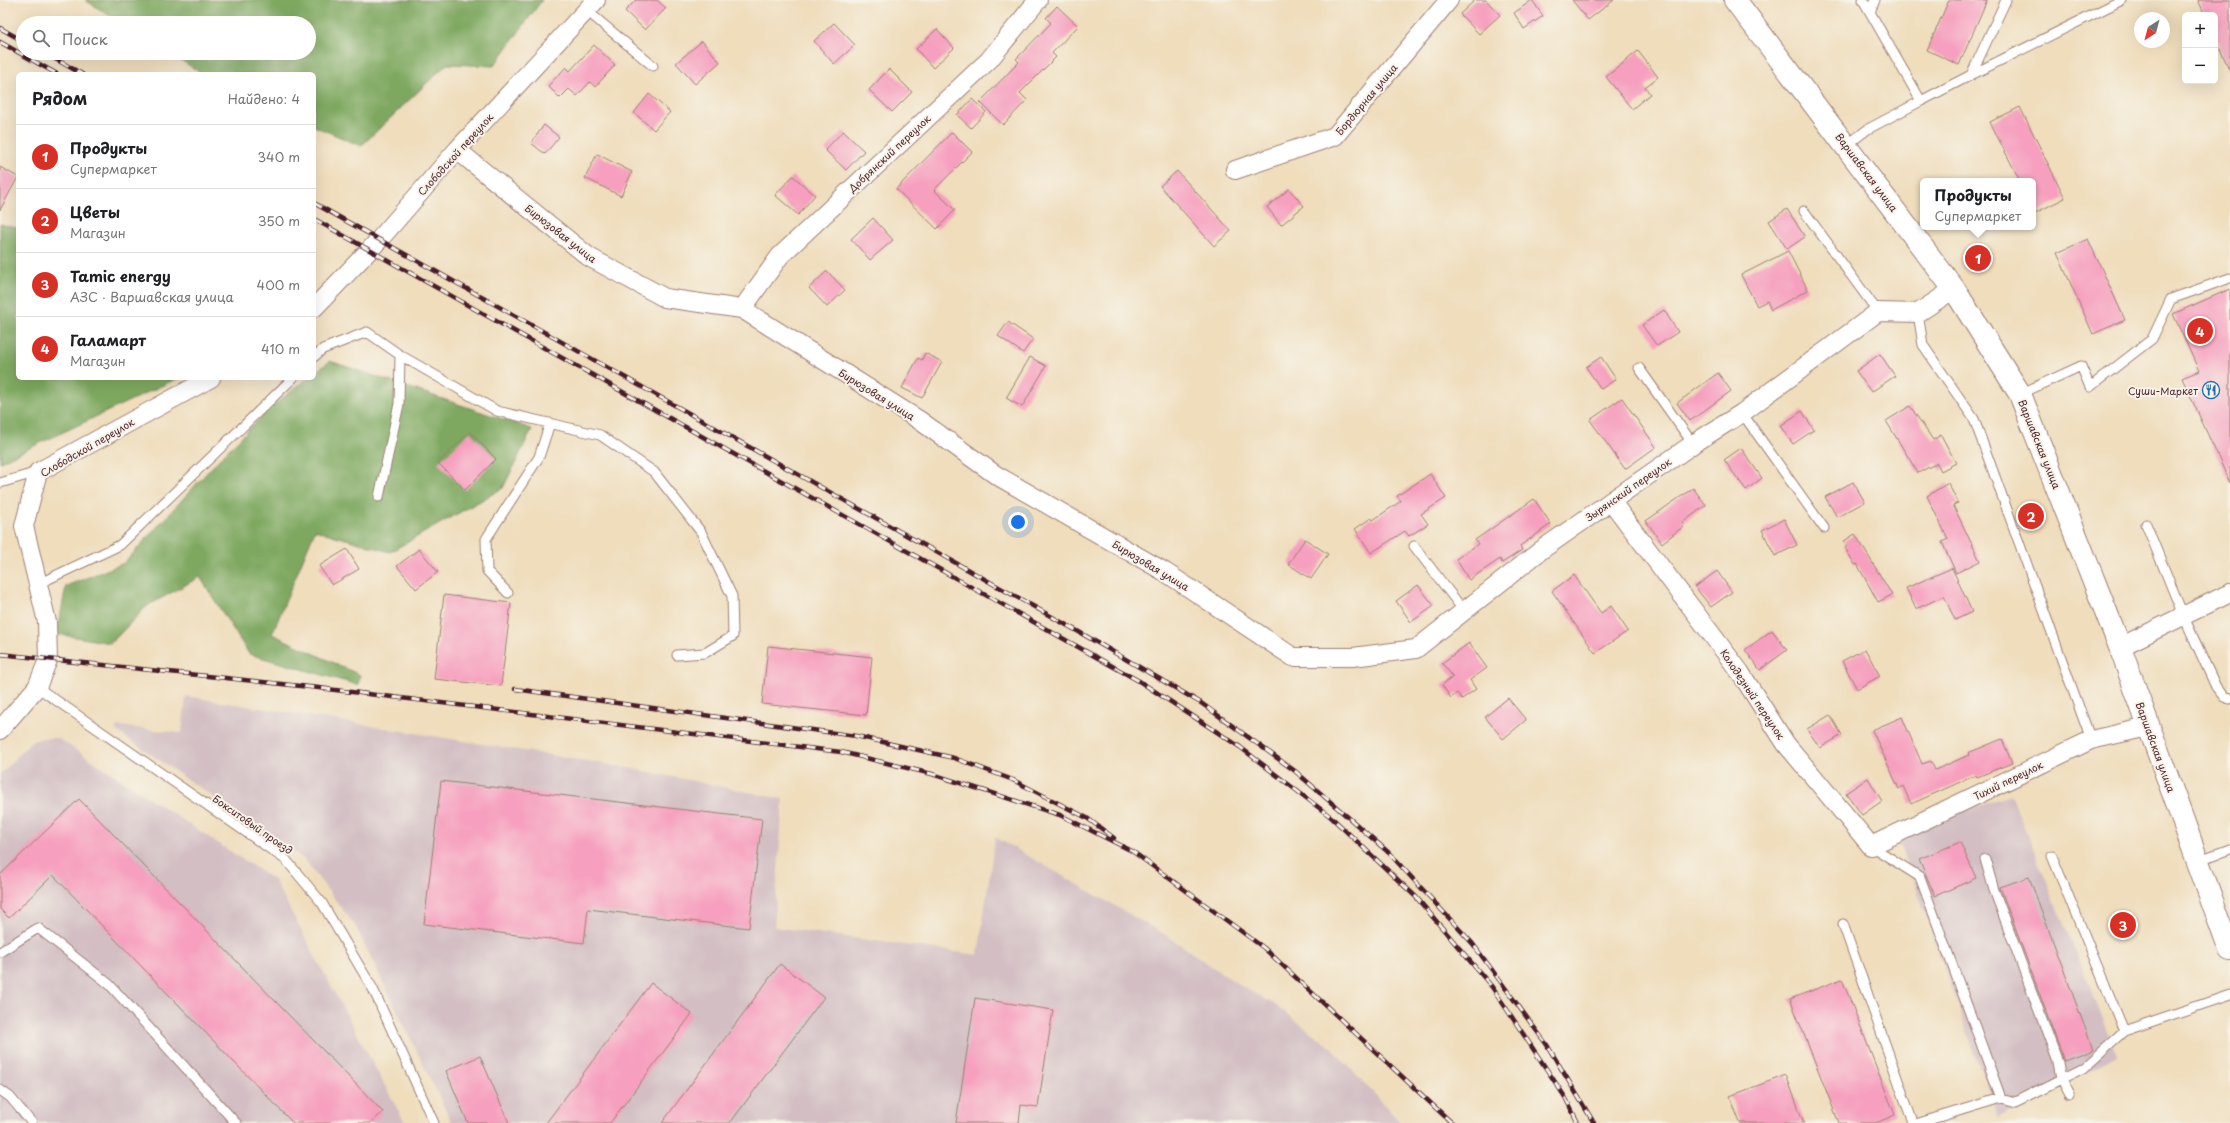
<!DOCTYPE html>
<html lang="ru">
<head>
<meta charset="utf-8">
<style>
	:root { --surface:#fff; --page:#f2f2f2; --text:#202124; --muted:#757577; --line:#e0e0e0; --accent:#d93025 }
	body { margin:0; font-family:"Playpen Sans",sans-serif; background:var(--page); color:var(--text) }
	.controls { position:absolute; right:12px; top:12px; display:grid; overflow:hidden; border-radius:6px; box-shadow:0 4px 16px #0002 }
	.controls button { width:36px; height:36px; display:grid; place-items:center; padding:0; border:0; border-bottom:1px solid var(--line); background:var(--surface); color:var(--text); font:20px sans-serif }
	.compass { position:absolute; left:2134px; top:12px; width:36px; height:36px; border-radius:50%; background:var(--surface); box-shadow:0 4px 16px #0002; rotate:216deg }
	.you { position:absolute; left:1018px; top:522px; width:14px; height:14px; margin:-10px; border:3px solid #fff; border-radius:50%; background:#1a73e8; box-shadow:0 0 0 6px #1a73e833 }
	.badge { display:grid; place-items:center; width:26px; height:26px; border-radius:50%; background:var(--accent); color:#fff; font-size:13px; font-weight:700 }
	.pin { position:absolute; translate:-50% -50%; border:2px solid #fff; box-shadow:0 1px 4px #0006 }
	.popup { position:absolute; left:1920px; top:178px; width:116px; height:52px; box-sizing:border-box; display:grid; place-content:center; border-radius:6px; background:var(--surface); filter:drop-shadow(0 1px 3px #0005); font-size:13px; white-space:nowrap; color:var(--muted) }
	.popup b { font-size:15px; color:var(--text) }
	.popup::after { content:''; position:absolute; left:50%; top:100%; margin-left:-8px; border:8px solid transparent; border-top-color:var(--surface) }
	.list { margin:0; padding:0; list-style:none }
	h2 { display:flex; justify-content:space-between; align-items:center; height:52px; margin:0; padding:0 16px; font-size:17px }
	h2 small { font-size:13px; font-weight:400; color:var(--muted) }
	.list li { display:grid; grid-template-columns:26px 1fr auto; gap:12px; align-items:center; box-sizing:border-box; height:64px; padding:0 16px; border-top:1px solid var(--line) }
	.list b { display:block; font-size:15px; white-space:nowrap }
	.list p { margin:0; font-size:13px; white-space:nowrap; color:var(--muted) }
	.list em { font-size:13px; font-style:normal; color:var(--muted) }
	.icon { flex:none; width:22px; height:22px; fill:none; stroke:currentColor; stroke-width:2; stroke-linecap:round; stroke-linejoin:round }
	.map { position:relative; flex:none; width:2230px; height:1123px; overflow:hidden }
	.search { position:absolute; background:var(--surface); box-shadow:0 4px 16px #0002; left:16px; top:16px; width:300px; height:44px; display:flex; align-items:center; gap:10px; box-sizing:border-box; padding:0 14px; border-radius:22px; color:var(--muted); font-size:15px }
	.panel { position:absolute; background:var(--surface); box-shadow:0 4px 16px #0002; left:16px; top:72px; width:300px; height:308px; border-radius:6px }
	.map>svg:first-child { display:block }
</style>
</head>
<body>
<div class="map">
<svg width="2230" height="1123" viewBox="0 0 2230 1123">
	<rect width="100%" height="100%" fill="#f7f3e8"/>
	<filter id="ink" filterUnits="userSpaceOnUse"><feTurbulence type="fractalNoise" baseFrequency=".025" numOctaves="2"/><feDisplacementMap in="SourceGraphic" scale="8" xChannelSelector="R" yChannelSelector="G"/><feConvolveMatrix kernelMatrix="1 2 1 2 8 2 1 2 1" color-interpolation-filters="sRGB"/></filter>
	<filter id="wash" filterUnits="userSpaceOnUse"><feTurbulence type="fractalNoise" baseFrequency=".012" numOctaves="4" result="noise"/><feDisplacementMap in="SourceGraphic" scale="16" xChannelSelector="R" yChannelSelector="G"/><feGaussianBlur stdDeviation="0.9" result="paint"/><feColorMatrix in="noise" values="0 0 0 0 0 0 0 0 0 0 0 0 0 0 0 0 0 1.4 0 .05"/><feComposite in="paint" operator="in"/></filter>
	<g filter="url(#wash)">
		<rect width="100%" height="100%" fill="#efddbc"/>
		<path fill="#d2bec3" d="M186 696 624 767 783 799 774 927 978 955 995 837 1169 937 1239 985 1274 1004 1332 1048 1401 1123H452L356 927 304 859 115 730 117 726 182 733Z
			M43 738H58L274 880 405 1123H0V775L30 742Z
			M2011 795 2118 1056 1998 1118 1897 834Z"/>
		<path fill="#7ea860" stroke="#646446" d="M85 0H542L494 66 447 64 361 146 314 126V74H203L169 53H309V23H121Z
			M0 224 18 228V378H178L0 462Z
			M330 361 532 429 503 488 390 552 315 530 272 634 360 675 358 685 249 654 200 577 147 606 111 643 57 634 66 586 124 563 224 454 271 407 308 378H314V373Z"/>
		<g id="blocks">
			<path fill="#f69fbe" d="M636 0H657L666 8 645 30 625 11Z
				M1475 0H1486L1500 15 1479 34 1460 14Z
				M1532 0 1543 16 1524 29 1514 13Z
				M1572 0H1614L1588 20Z
				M1949 0H1987L1959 65 1927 50Z
				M2198 0H2230V71L2215 38V15H2205Z
				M1057 6 1078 26 1052 53 1056 57 1020 93 1027 100 1003 125 980 102 1019 62 1016 59 1051 23 1046 18Z
				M834 23 855 45 834 64 814 41Z
				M937 29 954 48 933 68 916 49Z
				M702 41 720 62 695 84 676 63Z
				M594 45 615 65 595 87 590 82 577 96 569 89 560 98 548 86 566 67 570 71Z
				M1638 51 1658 77 1645 87 1650 94 1632 109 1606 77Z
				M889 69 912 92 892 112 869 90Z
				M649 94 670 112 654 130 634 113Z
				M972 99 986 112 971 128 957 115Z
				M2020 107 2065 198 2033 214V181H2020L1990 122Z
				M544 125 559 137 545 154 531 143Z
				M843 131 864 151 846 170 825 150Z
				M952 132 972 152 934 190 955 210 937 229 896 189Z
				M597 154 632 172 621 196 585 178Z
				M0 167 18 177 0 210Z
				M1177 171 1231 231 1214 246 1160 186Z
				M793 176 815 195 798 215 775 195Z
				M1289 189 1304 206 1281 225 1267 207Z
				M1787 209 1805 237 1787 249 1769 221Z
				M873 218 893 240 870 260 851 239Z
				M2088 239 2125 320 2093 334 2057 253Z
				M1788 251 1808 290 1771 310 1767 301 1757 306 1741 275Z
				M827 271 845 290 827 307 809 288Z
				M2230 289V483L2182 378 2199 371 2173 314Z
				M1664 310 1678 332 1657 346 1642 325Z
				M1008 322 1033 339 1023 353 998 336Z
				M925 353 942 362 922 398 902 388 918 358 922 360Z
				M1880 354 1895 376 1871 392 1856 371Z
				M1030 357 1046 366 1022 407 1006 398Z
				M1601 357 1616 379 1601 389 1586 367Z
				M1718 373 1731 391 1690 421 1677 403Z
				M1622 398 1656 447 1625 469 1590 420Z
				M1910 406 1933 440 1941 435 1956 463 1941 471 1937 463 1918 473 1886 421Z
				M1802 411 1814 430 1793 444 1780 426Z
				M470 432 496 459 465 490 438 463Z
				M1741 448 1762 478 1746 490 1724 460Z
				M1430 474 1446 498 1421 514 1428 524 1409 536 1405 531 1371 553 1355 529 1371 518 1373 520 1401 501 1397 496Z
				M1853 482 1865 502 1837 517 1825 497Z
				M1948 483 1958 503 1953 505 1980 561 1956 573 1942 542 1948 539 1927 496Z
				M1693 488 1706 505 1682 523 1684 526 1662 543 1646 521Z
				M1534 499 1551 524 1520 546 1522 550 1502 563 1500 559 1469 580 1456 559 1478 544 1475 540Z
				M1784 519 1797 545 1775 556 1762 530Z
				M1855 534 1892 595 1878 602 1857 564 1855 565 1845 548 1847 546 1844 541Z
				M1305 539 1328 554 1311 579 1288 564Z
				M347 549 359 569 332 585 319 566Z
				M419 549 438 572 416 589 397 566Z
				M1952 568 1972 612 1955 620 1944 596 1916 609 1906 588Z
				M1717 571 1732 592 1711 607 1695 587Z
				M1574 575 1601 613 1611 606 1628 631 1595 653 1552 591Z
				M1418 585 1434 606 1411 622 1396 601Z
				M444 595 511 603 501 686 434 679Z
				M1772 630 1787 650 1760 670 1745 650Z
				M1469 643 1487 668 1470 680 1476 689 1462 699 1457 693 1451 698 1442 685 1453 677 1442 663Z
				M768 646 872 657 866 715 762 704Z
				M1865 649 1880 676 1857 689 1842 661Z
				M1508 698 1526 720 1503 739 1485 717Z
				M1830 715 1842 735 1820 748 1807 729Z
				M1902 717 1922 764 1931 761 1935 770 1969 755 1968 753 2002 739 2012 763 1977 777 1976 775 1911 804 1903 786 1899 789 1872 730Z
				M1868 778 1882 801 1862 815 1846 793Z
				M441 781 762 819 749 928 588 909 584 943 424 924Z
				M79 799 383 1112 371 1123H293L53 875 9 918 0 909V875Z
				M1960 842 1976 878 1935 896 1919 859Z
				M2029 877 2093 1049 2064 1060 2000 887Z
				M780 964 824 997 730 1123H662Z
				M1842 979 1895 1115 1876 1123H1839L1790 999Z
				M651 983 692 1014 610 1123H546Z
				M975 998 1053 1010 1038 1107 1021 1105 1019 1123H956Z
				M480 1056 509 1123H468L446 1071Z
				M1786 1075 1804 1123H1740L1730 1096Z"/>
		</g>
	</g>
	<g filter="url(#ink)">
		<use href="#blocks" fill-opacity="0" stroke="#9c7e74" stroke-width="1"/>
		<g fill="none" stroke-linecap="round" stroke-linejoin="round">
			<g stroke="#9c7e74" stroke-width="11">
				<path id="service" d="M586 10 653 66
					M1870 12 1875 0
					M1971 75 2122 0
					M1921 101 1971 75 2006 0
					M1847 145 1868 129 1921 101 1863 0
					M1804 211 1878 312
					M1918 313 1923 345 1974 419 2091 740
					M400 355 497 411 600 435 654 472 701 532 732 596 733 636 705 653 677 655
					M314 357 323 349 367 332 400 355 399 404 379 497
					M1639 368 1693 444
					M2020 394 2081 366 2090 387 2152 339 2171 299 2230 278
					M1742 413 1824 528
					M0 483 38 472
					M2146 524 2183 615 2216 687 2224 697 2230 699
					M1414 546 1464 611
					M38 584 120 545 293 378
					M508 593 487 571 486 539 539 457 550 423
					M37 687 286 860 322 903 373 989 434 1123
					M1871 846 1920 877 2001 1098
					M2052 856 2124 1031
					M1985 859 1994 890 2058 1062 2061 1078 2070 1095
					M2197 861 2230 849
					M1843 924 1913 1123
					M0 952 38 928 109 984 236 1123
					M0 1090 10 1097 32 1123
					M1919 1123 2001 1098 2015 1102 2083 1068 2124 1031 2230 995"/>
			</g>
			<g stroke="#9c7e74" stroke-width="20">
				<path id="minor" d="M457 150 589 257 665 298 742 309 919 420 996 475 1165 572 1293 657H1353L1416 649 1544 548 1693 444 1742 413 1878 312 1918 313 1954 289
					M1235 170 1335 136 1449 0
					M314 308 379 240 457 150 596 0
					M742 309 780 256 989 60 1038 0
					M1611 501 1740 672 1786 744 1871 846 2091 740 2148 727
					M2120 647 2230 593
					M0 730 37 687 48 660 47 622 24 526 38 472 211 378"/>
			</g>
			<g stroke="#9c7e74" stroke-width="24">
				<path id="secondary" d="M1735 0 1954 289 2020 394 2120 647 2230 950"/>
			</g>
			<use href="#service" stroke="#fff" stroke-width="9"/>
			<use href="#minor" stroke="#fff" stroke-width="18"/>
			<use href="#secondary" stroke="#fff" stroke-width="22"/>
			<g stroke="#4a1f2b" stroke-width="4.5">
				<path id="rail" d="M0 28 23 41
					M0 42 57 74
					M45 53 82 74
					M314 203 1079 632 1201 703 1295 771 1388 852 1473 944 1547 1045 1594 1123
					M314 219 1139 681 1240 747 1331 817 1416 897 1492 987 1565 1097 1578 1123
					M0 654 319 688 841 752 932 774 1060 815 1132 851 1264 948 1452 1123
					M515 689 856 736 954 758 1013 780 1087 818 1114 838"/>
			</g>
			<use href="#rail" stroke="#f7f3e8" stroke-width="3" stroke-dasharray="9" stroke-linecap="butt"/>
		</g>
	</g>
	<defs>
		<g id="restaurant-ring" transform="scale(0.9)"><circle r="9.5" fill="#f7f3e8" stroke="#1f6fb2" stroke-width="1.5"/><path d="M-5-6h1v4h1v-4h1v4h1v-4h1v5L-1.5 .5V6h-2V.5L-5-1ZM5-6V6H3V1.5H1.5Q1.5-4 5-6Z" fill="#1f6fb2"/></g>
	</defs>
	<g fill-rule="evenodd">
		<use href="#restaurant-ring" x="2211" y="390"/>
	</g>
	<g text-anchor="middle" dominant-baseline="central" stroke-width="4" stroke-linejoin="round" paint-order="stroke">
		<g font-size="10" fill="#4a1f2b" stroke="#f7f3e8">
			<text transform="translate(1366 99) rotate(-50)">Бордюрная улица</text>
			<text transform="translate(889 153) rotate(-43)">Добрянский переулок</text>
			<text transform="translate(455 154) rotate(-48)">Слободской переулок</text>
			<text transform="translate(1867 172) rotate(53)">Варшавская улица</text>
			<text transform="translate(561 233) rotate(38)">Бирюзовая улица</text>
			<text transform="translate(877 394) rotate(32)">Бирюзовая улица</text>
			<text transform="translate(2040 444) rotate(68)">Варшавская улица</text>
			<text transform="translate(87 447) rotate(-30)">Слободской переулок</text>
			<text transform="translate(1628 489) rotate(-35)">Зырянский переулок</text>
			<text transform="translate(1151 565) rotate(31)">Бирюзовая улица</text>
			<text transform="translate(1753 694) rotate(56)">Колодезный переулок</text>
			<text transform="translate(2156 747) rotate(70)">Варшавская улица</text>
			<text transform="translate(2008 780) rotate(-26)">Тихий переулок</text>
			<text transform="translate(253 824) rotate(35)">Бокситовый проезд</text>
		</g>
		<g font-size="10" fill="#4a1f2b" stroke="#f7f3e8" text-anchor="end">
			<text x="2198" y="390">Суши-Маркет</text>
		</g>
	</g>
</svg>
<div class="controls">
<button>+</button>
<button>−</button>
</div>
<svg class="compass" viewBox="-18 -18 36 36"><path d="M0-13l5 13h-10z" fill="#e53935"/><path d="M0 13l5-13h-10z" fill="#757577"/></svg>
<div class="you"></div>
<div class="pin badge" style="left:1978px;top:258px">1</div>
<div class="popup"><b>Продукты</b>Супермаркет</div>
<div class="pin badge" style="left:2031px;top:516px">2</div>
<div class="pin badge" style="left:2123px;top:925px">3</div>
<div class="pin badge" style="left:2200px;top:331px">4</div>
<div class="search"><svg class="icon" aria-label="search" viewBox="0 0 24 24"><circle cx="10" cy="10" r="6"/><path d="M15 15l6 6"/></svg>Поиск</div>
<section class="panel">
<h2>Рядом<small>Найдено: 4</small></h2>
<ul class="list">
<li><span class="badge">1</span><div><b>Продукты</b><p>Супермаркет</p></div><em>340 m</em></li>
<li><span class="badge">2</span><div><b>Цветы</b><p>Магазин</p></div><em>350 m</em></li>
<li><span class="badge">3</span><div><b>Tamic energy</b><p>АЗС · Варшавская улица</p></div><em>400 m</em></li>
<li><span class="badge">4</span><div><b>Галамарт</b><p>Магазин</p></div><em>410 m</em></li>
</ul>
</section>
</div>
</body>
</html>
